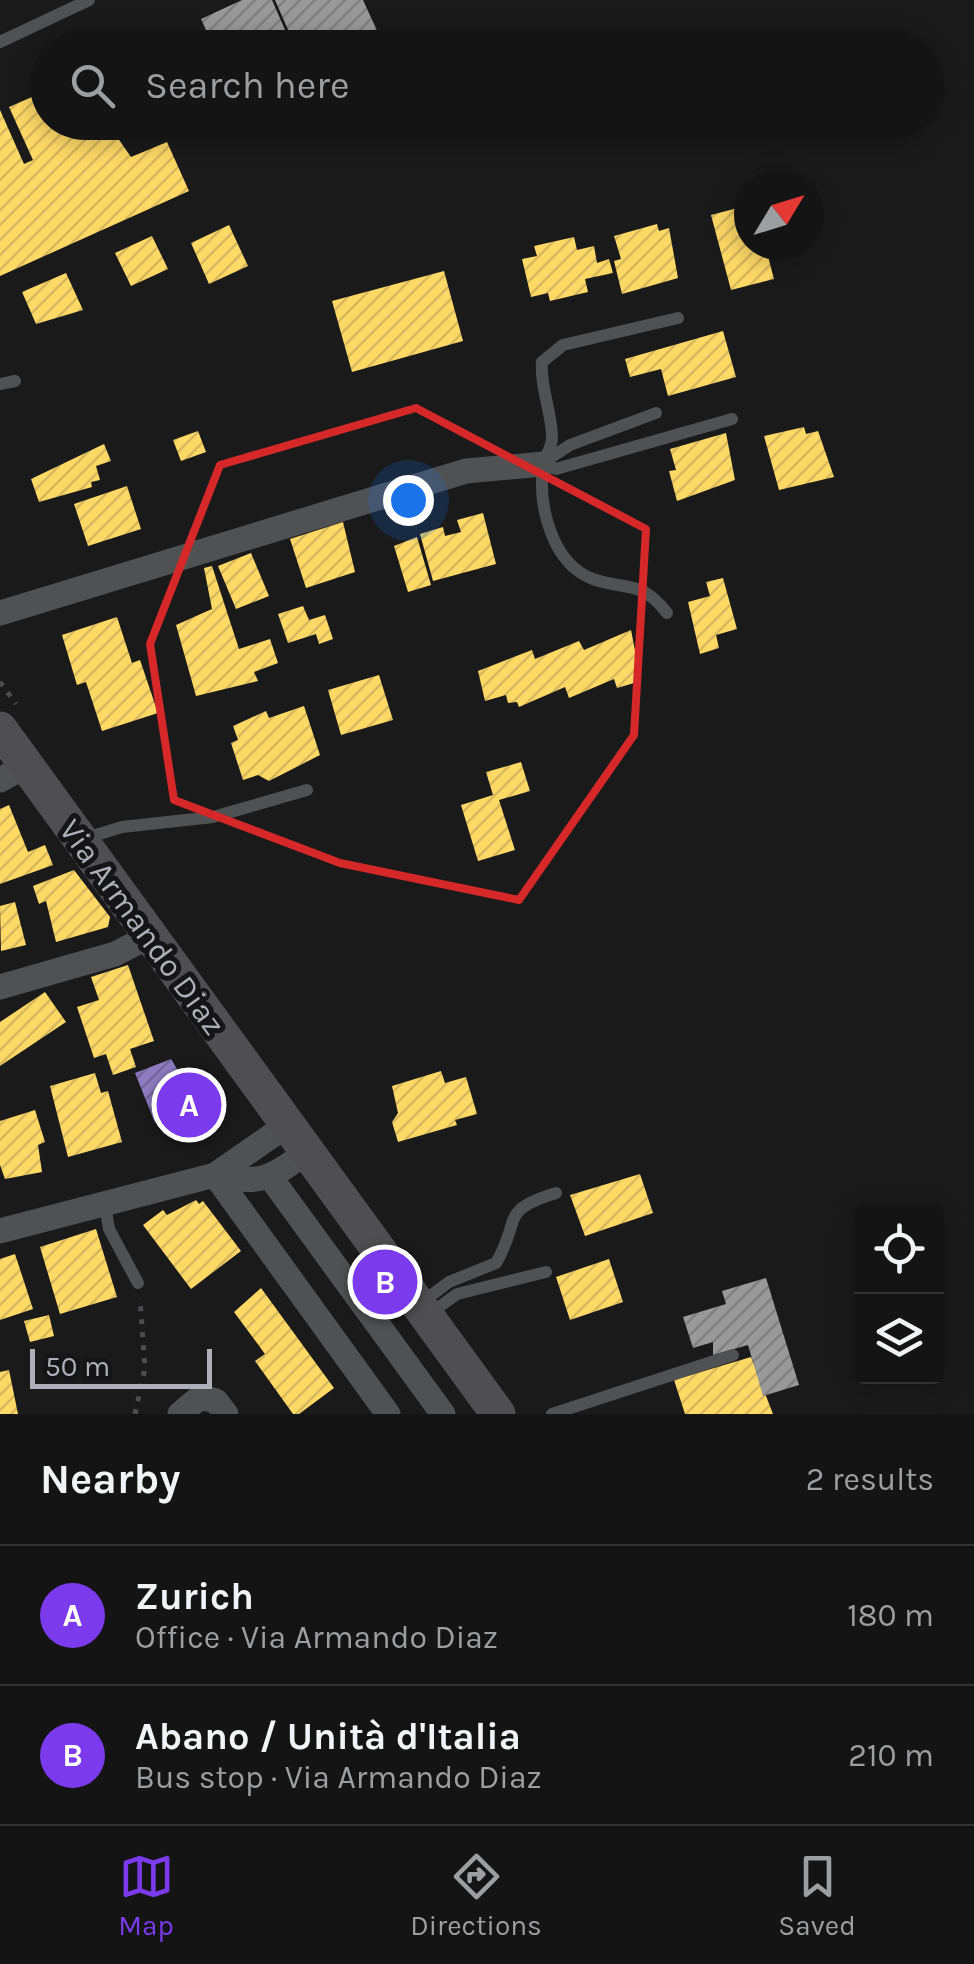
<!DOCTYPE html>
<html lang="en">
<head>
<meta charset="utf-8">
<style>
	:root { --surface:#141414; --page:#1d1d1d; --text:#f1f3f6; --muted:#9d9ea0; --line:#333334; --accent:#7c3aed }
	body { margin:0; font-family:Karla,sans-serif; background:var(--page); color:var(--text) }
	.controls { position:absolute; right:30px; bottom:30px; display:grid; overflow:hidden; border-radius:10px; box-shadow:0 5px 25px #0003 }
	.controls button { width:90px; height:90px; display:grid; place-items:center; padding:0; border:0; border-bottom:2px solid var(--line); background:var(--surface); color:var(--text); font:50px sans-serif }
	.compass { position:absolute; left:734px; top:170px; width:90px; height:90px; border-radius:50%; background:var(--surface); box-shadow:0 5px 25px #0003; rotate:52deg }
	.scale { position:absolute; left:30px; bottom:25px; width:182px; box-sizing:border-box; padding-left:10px; border:5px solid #adb0b9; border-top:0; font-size:28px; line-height:35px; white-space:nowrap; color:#adb0b9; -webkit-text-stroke:8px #151416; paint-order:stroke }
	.you { position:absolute; left:408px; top:500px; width:35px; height:35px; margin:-25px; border:8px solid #fff; border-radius:50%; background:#1a73e8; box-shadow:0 0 0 15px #1a73e833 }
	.badge { display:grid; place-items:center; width:65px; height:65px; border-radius:50%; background:var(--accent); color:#fff; font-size:32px; font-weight:700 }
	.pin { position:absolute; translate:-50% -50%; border:5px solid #fff; box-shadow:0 2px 10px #0006 }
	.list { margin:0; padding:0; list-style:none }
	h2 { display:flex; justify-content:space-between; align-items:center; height:130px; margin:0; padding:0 40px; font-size:42px }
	h2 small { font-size:32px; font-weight:400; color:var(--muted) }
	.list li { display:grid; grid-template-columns:65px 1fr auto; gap:30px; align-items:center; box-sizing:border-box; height:140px; padding:0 40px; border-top:2px solid var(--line) }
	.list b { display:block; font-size:38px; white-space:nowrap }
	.list p { margin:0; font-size:32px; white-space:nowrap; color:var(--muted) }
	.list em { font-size:32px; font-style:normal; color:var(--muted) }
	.icon { flex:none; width:55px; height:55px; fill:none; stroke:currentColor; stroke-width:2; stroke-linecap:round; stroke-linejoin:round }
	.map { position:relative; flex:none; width:974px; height:1414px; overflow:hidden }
	.search { position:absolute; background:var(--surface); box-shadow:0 5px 25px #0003; left:30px; right:30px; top:30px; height:110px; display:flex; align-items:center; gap:25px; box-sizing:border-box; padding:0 35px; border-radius:55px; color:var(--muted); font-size:38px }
	.sheet { height:410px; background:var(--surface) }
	nav { display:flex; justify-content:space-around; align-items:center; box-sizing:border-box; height:140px; border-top:2px solid var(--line); background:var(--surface); font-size:28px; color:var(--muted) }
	nav a { display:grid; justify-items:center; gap:5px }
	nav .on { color:var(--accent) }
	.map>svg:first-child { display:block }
</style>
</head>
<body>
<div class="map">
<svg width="974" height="1414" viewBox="0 0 974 1414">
	<defs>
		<pattern id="homes-hatch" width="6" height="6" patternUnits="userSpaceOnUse" patternTransform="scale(2.5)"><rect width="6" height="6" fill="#ffd966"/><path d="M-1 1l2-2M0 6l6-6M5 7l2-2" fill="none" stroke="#d6b85d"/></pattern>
		<pattern id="offices-hatch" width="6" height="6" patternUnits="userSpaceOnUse" patternTransform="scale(2.5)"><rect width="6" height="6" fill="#8e7cc3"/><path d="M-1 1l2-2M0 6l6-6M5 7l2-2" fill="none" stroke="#736799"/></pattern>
		<pattern id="industry-hatch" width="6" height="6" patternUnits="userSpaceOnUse" patternTransform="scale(2.5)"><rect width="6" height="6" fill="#999"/><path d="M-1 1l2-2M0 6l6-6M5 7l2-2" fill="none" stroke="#808081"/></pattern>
	</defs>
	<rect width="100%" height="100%" fill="#1a1a1b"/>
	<path fill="url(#homes-hatch)" d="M48 90V122H140L115 134 131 157 167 142 189 191 0 276V110L24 164 33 160 9 107Z
		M749 205V245H765L774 279 731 290 711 215Z
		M657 224 659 231 669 228 678 278 622 294 614 261 621 259 614 236Z
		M229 225 248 266 209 284 191 243Z
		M152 236 168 269 131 286 115 253Z
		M574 237 577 250 594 246 597 263 609 259 613 273 585 279 588 292 550 301 548 293 531 297 522 259 537 256 534 246Z
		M444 271 463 341 352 372 332 301Z
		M66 273 83 310 36 324 22 292Z
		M723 331 736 377 668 396 661 369 630 377 625 359Z
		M804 427 806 434 818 431 834 477 779 490 764 436Z
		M198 431 206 452 181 461 173 440Z
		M726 433 735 480 677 501 669 471 676 470 670 449Z
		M104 444 111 461 96 466 100 480 91 482 92 487 39 502 31 479Z
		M127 486 141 529 88 546 74 504Z
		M483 513 496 564 433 581 420 534 443 527 445 536 461 532 457 520Z
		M343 522 355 572 306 588 290 539Z
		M417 537 431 585 408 592 394 546Z
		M251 553 269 596 236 609 218 566Z
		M212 566 239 649 270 639 278 663 254 672 258 681 196 696 176 625 212 609 204 568Z
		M723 578 737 629 716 635 719 648 700 654 688 602 710 596 706 582Z
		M303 606 309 620 325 615 333 639 319 644 316 634 288 643 278 614Z
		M117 617 132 663 140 660 158 713 102 731 86 682 77 685 62 635Z
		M631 630 641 681 617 688 614 679 569 698 565 687 519 707 517 702 508 703 506 695 485 701 478 671 532 650 535 659 579 641 584 650Z
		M379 675 393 720 341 735 328 690Z
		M304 706 320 755 269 781 258 775 243 780 231 743 238 740 233 726 266 711 269 718Z
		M521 762 530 791 499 800 515 850 478 861 461 805 493 795 486 772Z
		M9 805 28 852 45 845 53 865 0 884V809Z
		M74 870 110 917 108 927 56 942 46 901 39 904 33 886Z
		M15 902 26 945 1 951 0 906Z
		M128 965 154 1041 130 1049 136 1067 113 1075 106 1054 94 1058 77 1007 99 1000 91 977Z
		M45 992 66 1022 0 1066V1022Z
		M441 1071 445 1083 466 1077 477 1114 455 1120 457 1125 398 1142 392 1122 398 1113 392 1086Z
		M95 1073 101 1093 108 1091 122 1142 68 1157 50 1086Z
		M35 1110 45 1142 38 1145 42 1172 5 1179 0 1165V1121Z
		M640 1174 653 1213 585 1236 570 1195Z
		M196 1200 199 1204 203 1201 241 1251 191 1289 143 1225 163 1210 167 1215Z
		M96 1229 117 1297 60 1314 40 1247Z
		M15 1254 33 1309 0 1320V1259Z
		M609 1259 623 1302 570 1320 556 1277Z
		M261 1288 334 1388 299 1414H293L255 1361 265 1354 234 1312Z
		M49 1315 54 1336 30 1342 24 1321Z
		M751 1357 773 1414H685L674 1380Z
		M9 1370 18 1414H0V1372Z"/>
	<path fill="url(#offices-hatch)" d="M171 1059 188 1087 192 1085 205 1118 164 1134 159 1121 155 1123 135 1073Z"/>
	<path fill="url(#industry-hatch)" d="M242 0H272L293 48H214L201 19Z
		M275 0H363L385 48H296Z
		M248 122H294L256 140Z
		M766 1278 799 1385 763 1396 748 1345 713 1355V1342L693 1348 683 1317 726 1304 722 1291Z"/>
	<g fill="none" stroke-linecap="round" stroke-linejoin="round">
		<path stroke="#4c4d4f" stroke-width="5" stroke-dasharray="5 8" stroke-linecap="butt" d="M0 682 16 704
			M135 1414 145 1368 140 1298"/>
		<path stroke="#505153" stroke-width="12" d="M0 42 89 0
			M0 384 15 381
			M544 462 570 445 656 413
			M543 464 556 469 732 419
			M667 613C641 579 627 591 593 579 552 564 538 506 543 467 544 457 552 448 552 438 552 412 540 388 542 362L563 345 678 318
			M86 838 122 827 213 817 307 790
			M105 1204 109 1229 138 1283
			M421 1303 449 1282 496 1263C522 1219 498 1211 556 1193
			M428 1315 457 1294 546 1272
			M552 1414 733 1355"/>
		<path stroke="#505153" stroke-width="25" d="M0 613 466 471 543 464
			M0 780 25 766
			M0 987 115 954 148 937
			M215 1175 388 1414
			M215 1175C262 1185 269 1179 307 1152
			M271 1178 443 1414
			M0 1231 215 1175 287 1125
			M180 1414 200 1397 216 1401 226 1414"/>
		<path stroke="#4f4f52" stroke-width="35" d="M0 729 498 1414"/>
	</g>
	<path fill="none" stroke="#d62828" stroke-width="8" stroke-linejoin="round" d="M416 408 646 529 634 735 519 900 340 863 174 800 150 644 220 465Z"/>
	<g text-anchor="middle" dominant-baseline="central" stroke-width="10" stroke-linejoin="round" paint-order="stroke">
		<g font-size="32" fill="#adb0b9" stroke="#151416">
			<text transform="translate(142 927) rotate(54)">Via Armando Diaz</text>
		</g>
	</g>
</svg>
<div class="controls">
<button><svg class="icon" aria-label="locate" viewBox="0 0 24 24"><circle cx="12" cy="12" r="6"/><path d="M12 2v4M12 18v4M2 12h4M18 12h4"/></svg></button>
<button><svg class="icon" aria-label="layers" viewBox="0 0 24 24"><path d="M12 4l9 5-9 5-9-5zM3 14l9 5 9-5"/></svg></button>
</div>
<svg class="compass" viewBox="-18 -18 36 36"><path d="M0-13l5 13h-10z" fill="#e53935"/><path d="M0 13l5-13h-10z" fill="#9d9ea0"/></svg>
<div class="scale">50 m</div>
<div class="you"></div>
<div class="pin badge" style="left:189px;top:1105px">A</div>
<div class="pin badge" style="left:385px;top:1282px">B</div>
<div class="search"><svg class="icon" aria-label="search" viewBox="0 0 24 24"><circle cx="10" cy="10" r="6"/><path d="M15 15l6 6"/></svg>Search here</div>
</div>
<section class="sheet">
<h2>Nearby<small>2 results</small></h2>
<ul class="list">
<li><span class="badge">A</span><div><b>Zurich</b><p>Office · Via Armando Diaz</p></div><em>180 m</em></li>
<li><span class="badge">B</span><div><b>Abano / Unità d'Italia</b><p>Bus stop · Via Armando Diaz</p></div><em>210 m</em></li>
</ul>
</section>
<nav>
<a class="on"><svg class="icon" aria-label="map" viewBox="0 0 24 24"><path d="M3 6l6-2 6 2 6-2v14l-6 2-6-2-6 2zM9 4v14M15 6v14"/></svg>Map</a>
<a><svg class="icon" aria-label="directions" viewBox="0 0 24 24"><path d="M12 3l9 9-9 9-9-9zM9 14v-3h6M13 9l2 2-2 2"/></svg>Directions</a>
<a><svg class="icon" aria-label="saved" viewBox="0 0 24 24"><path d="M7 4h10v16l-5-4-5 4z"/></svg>Saved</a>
</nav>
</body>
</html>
